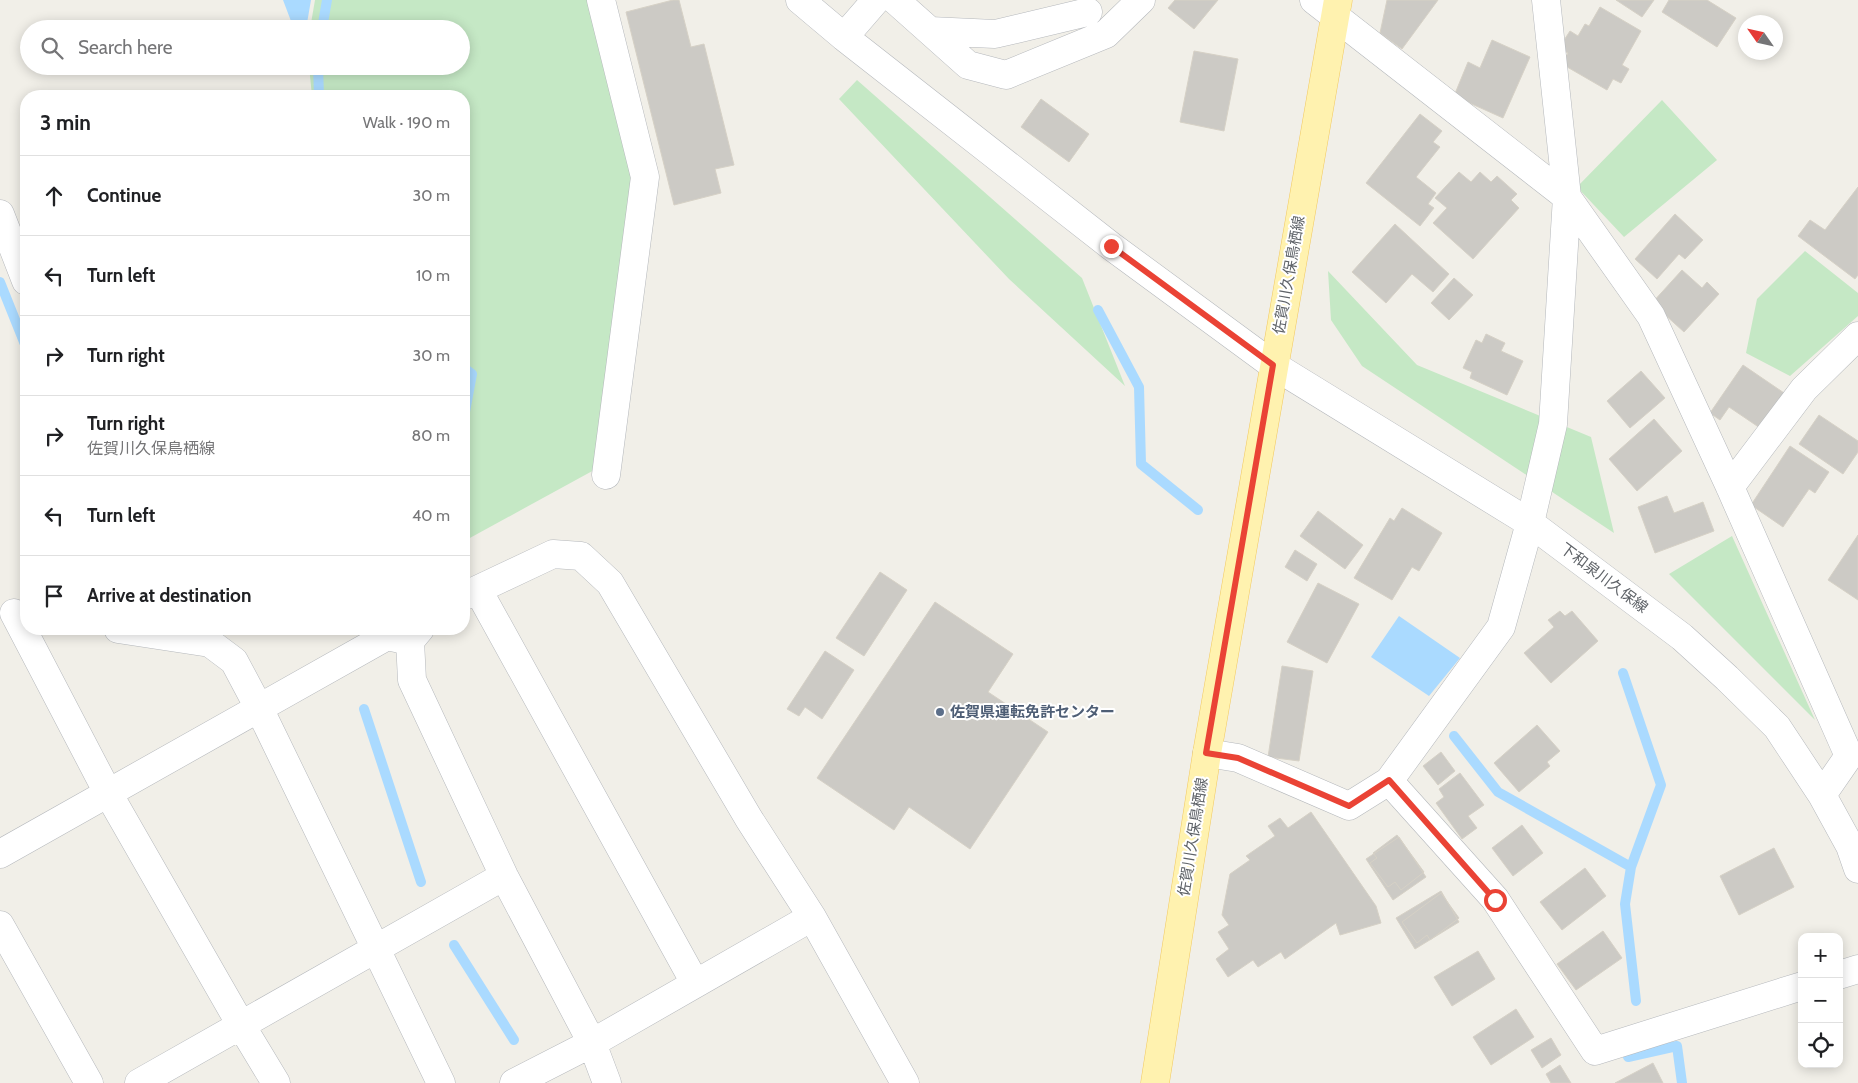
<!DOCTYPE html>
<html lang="en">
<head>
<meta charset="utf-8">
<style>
	:root { --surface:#fff; --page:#f2f2f2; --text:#202124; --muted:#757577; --line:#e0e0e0 }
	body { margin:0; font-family:Cabin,"Noto Sans JP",sans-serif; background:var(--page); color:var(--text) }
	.controls { position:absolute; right:15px; bottom:15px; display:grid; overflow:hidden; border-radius:10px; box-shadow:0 2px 12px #0003 }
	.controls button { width:45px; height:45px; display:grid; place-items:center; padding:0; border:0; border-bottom:1px solid var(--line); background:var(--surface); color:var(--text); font:25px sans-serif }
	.compass { position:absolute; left:1738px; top:15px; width:45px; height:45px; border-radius:50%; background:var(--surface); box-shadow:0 2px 12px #0003; rotate:304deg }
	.stop { position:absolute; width:15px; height:15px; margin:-11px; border:4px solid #ea4335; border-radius:50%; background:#fff }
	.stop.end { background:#ea4335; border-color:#fff; box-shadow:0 1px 5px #0008 }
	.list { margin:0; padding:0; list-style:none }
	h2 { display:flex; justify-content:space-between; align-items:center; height:65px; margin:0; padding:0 20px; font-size:21px }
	h2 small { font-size:16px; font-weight:400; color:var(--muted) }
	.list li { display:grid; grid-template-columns:32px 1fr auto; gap:15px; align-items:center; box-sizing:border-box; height:80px; padding:0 20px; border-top:1px solid var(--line) }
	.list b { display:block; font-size:19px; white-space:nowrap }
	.list p { margin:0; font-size:16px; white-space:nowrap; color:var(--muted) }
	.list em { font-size:16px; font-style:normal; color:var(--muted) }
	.icon { flex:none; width:28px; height:28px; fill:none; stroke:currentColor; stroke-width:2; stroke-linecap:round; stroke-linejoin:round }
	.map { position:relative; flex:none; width:1858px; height:1083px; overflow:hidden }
	.search { position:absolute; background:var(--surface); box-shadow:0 2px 12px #0003; left:20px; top:20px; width:450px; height:55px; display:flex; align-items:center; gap:12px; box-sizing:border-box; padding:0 18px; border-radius:28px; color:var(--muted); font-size:19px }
	.panel { position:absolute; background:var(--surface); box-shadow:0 2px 12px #0003; left:20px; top:90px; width:450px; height:545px; border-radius:20px }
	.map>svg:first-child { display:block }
</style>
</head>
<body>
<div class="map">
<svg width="1858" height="1083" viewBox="0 0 1858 1083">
	<rect width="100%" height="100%" fill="#f1efe8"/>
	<path fill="#c5e8c5" d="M315 0H589L635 176 596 469 468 539 464 537V385L465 378 464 377V96H312L309 66H461V29H310Z
		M857 80 1082 278 1125 386 1009 279 839 99Z
		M1662 100 1717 160 1624 237 1577 187Z
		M1805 251 1858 293V316L1790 376 1746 353 1757 299Z
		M1328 271 1417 365 1591 437 1614 533 1362 366 1331 320Z
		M1732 536 1815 720 1669 574Z"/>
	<path fill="#aadaff" d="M283 0H311L306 29H294Z
		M1399 616 1460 658 1429 696 1371 657Z"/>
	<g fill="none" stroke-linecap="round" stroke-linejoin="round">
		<path stroke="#aadaff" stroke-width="10" d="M322 29 327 0
			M318 66 319 96
			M0 282 26 347
			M1098 310 1139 387 1141 464 1198 510
			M464 368 472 374 464 417
			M307 629 308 630
			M1623 673 1661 785 1631 867 1625 904 1636 1001
			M364 709 421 882
			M1454 736 1498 792 1631 867
			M454 945 514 1040
			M1628 1057 1677 1046 1682 1083"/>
	</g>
	<path fill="#cccac5" stroke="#d6d1c6" d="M673 0H679L691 47 704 44 734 165 715 169 721 193 674 205 626 12Z
		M1175 0H1218L1194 29 1168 8Z
		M1387 0H1438L1402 49 1380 33Z
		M1616 0H1654L1642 17Z
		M1669 0H1707L1736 18 1717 47 1662 12Z
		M1600 7 1641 31 1622 65 1629 69 1621 83 1613 79 1607 90 1562 64 1568 53 1559 48 1570 31 1578 36 1585 24 1589 26Z
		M1492 40 1530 57 1503 118 1454 96 1468 62 1480 68Z
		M1194 51 1238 59 1224 131 1180 122Z
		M1041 99 1089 134 1069 162 1021 127Z
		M1420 114 1442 131 1433 142 1440 147 1416 177 1436 193 1428 204 1434 208 1420 226 1366 183Z
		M1459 172 1471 182 1480 172 1491 182 1497 176 1517 194 1511 200 1519 208 1473 259 1433 223 1447 208 1435 198Z
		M1858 187V275L1855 279 1798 236 1810 220 1825 230Z
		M1675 214 1703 240 1685 259 1679 254 1657 279 1635 259Z
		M1395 224 1449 274 1433 292 1412 274 1386 303 1352 272Z
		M1682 270 1702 288 1707 282 1719 294 1684 332 1652 303Z
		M1454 278 1473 295 1449 320 1431 303Z
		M1486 334 1505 343 1501 351 1523 361 1507 395 1470 378 1472 372 1463 368 1476 340 1482 343Z
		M1743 365 1787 395 1763 430 1729 407 1720 420 1710 413Z
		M1641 371 1665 398 1630 428 1607 401Z
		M1819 415 1858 441V452L1843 474 1799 444Z
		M1654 419 1682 451 1637 491 1609 459Z
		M1790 446 1829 472 1815 493 1809 489 1783 527 1751 505Z
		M1667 496 1674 513 1703 502 1714 531 1655 553 1638 507Z
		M1402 508 1442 533 1419 571 1412 567 1392 600 1354 578 1390 518 1394 521Z
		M1318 511 1363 545 1345 569 1300 536Z
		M1858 535V600L1828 580Z
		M1295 550 1317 564 1307 581 1285 567Z
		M880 572 907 590 864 656 836 638Z
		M1318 583 1359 604 1327 663 1287 642Z
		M935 602 1013 654 988 692 1048 732 970 849 909 807 894 830 817 778Z
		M1560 611 1565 616 1572 611 1598 641 1551 683 1524 653 1554 627 1548 620Z
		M825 651 854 670 822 719 805 707 799 716 787 709Z
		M1282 666 1313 671 1299 761 1268 757Z
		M1537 725 1560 751 1547 762 1550 766 1519 792 1494 763Z
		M1441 752 1455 771 1438 785 1423 766Z
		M1460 773 1484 805 1468 816 1477 828 1462 839 1436 803 1444 797 1439 789Z
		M1311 812 1376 906 1381 923 1340 935 1336 923 1285 959 1281 952 1258 967 1253 960 1228 977 1216 959 1229 949 1218 932 1229 925 1222 915 1230 874 1250 860 1246 856 1275 836 1268 826 1280 818 1288 828Z
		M1522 825 1543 853 1513 876 1492 848Z
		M1397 835 1424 872 1401 890 1395 882 1388 887 1370 863 1377 858 1373 853Z
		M1399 837 1426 877 1393 900 1366 859Z
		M1774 848 1794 887 1739 915 1720 876Z
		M1585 868 1606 896 1562 930 1540 902Z
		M1441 891 1459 922 1415 949 1396 918Z
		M1441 893 1459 918 1430 940 1427 935 1417 943 1402 922Z
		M1603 931 1622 958 1576 990 1557 964Z
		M1478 951 1495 979 1452 1006 1434 977Z
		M1516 1009 1534 1037 1491 1065 1473 1037Z
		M1551 1038 1561 1055 1542 1068 1531 1050Z
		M1653 1063 1663 1083H1615Z
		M1560 1065 1571 1083H1551L1546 1074Z"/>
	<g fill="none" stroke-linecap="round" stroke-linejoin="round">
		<g stroke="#b5b8bc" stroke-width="29">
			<path id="minor" d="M601 0 645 177 606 475
				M800 0 844 37 1111 246 1273 365 1530 523 1682 637 1727 678 1777 727 1822 795 1850 846 1858 869
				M895 0 968 65 1006 75 1106 34 1141 0
				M1314 0 1567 197 1651 316 1730 487 1849 756 1822 795
				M1546 0 1567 197 1553 424 1530 523 1501 627 1389 781 1495 899 1595 1051 1802 986
				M930 31 995 34 1088 12
				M844 37 876 0
				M0 214 26 281
				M1730 487 1804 389 1858 336
				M478 590 695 983
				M464 596 553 554 581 556 610 583 749 819 812 917 905 1083
				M14 613 108 793 241 1025 276 1083
				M118 629 210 643 234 661 259 708 441 1083
				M420 629 410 641 412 680 504 876 592 1043 607 1083
				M1207 753 1238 758 1349 806 1389 781
				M0 854 387 636 410 641
				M0 925 89 1083
				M1839 975 1858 969
				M139 1083 504 876
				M514 1083 592 1043 812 917"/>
		</g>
		<g stroke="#f2c960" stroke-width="29">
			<path id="major" d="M1155 1083 1207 753 1338 0"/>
		</g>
		<use href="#minor" stroke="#fff" stroke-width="28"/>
		<use href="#major" stroke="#fff2af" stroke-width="28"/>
	</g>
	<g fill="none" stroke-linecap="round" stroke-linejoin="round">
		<path stroke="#ea4335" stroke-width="6" d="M1111 246 1273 365 1206 753 1238 758 1349 806 1389 780 1495 900"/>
	</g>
	<circle fill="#5c6f8a" stroke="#fff" stroke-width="2" cx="940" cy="712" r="5"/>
	<g text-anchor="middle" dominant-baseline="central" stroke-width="4" stroke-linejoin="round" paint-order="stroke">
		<g font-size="15" fill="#5f6368" stroke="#fff">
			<text transform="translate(1289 275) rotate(-80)">佐賀川久保鳥栖線</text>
			<text transform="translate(1604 578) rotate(37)">下和泉川久保線</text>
			<text transform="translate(1193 837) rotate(-81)">佐賀川久保鳥栖線</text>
		</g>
		<g font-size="15" font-weight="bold" fill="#4e5e75" stroke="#fff" text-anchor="start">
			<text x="950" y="712">佐賀県運転免許センター</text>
		</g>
	</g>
</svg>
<div class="controls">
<button>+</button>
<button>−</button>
<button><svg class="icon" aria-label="locate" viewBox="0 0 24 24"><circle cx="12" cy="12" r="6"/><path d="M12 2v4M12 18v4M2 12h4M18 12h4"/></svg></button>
</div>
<svg class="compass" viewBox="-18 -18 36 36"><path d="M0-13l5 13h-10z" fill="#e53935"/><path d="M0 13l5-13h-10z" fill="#757577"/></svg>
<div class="stop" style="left:1495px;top:900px"></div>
<div class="stop end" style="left:1111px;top:246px"></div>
<div class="search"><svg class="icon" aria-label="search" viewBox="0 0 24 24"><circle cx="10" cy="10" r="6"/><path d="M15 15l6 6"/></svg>Search here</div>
<section class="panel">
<h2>3 min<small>Walk · 190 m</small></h2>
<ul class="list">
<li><svg class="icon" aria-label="ahead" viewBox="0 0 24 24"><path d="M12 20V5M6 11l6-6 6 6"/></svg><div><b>Continue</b></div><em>30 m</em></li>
<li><svg class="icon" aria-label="left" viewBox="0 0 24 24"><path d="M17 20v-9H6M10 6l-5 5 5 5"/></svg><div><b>Turn left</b></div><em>10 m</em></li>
<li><svg class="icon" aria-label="right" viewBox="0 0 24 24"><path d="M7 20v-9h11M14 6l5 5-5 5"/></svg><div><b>Turn right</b></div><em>30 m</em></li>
<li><svg class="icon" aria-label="right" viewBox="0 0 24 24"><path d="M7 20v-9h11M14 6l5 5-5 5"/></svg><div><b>Turn right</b><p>佐賀川久保鳥栖線</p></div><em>80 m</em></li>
<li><svg class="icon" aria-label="left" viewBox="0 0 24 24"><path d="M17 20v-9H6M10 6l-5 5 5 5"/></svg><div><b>Turn left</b></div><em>40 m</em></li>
<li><svg class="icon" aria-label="arrive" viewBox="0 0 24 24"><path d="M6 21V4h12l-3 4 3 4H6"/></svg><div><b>Arrive at destination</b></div></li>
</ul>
</section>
</div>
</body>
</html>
